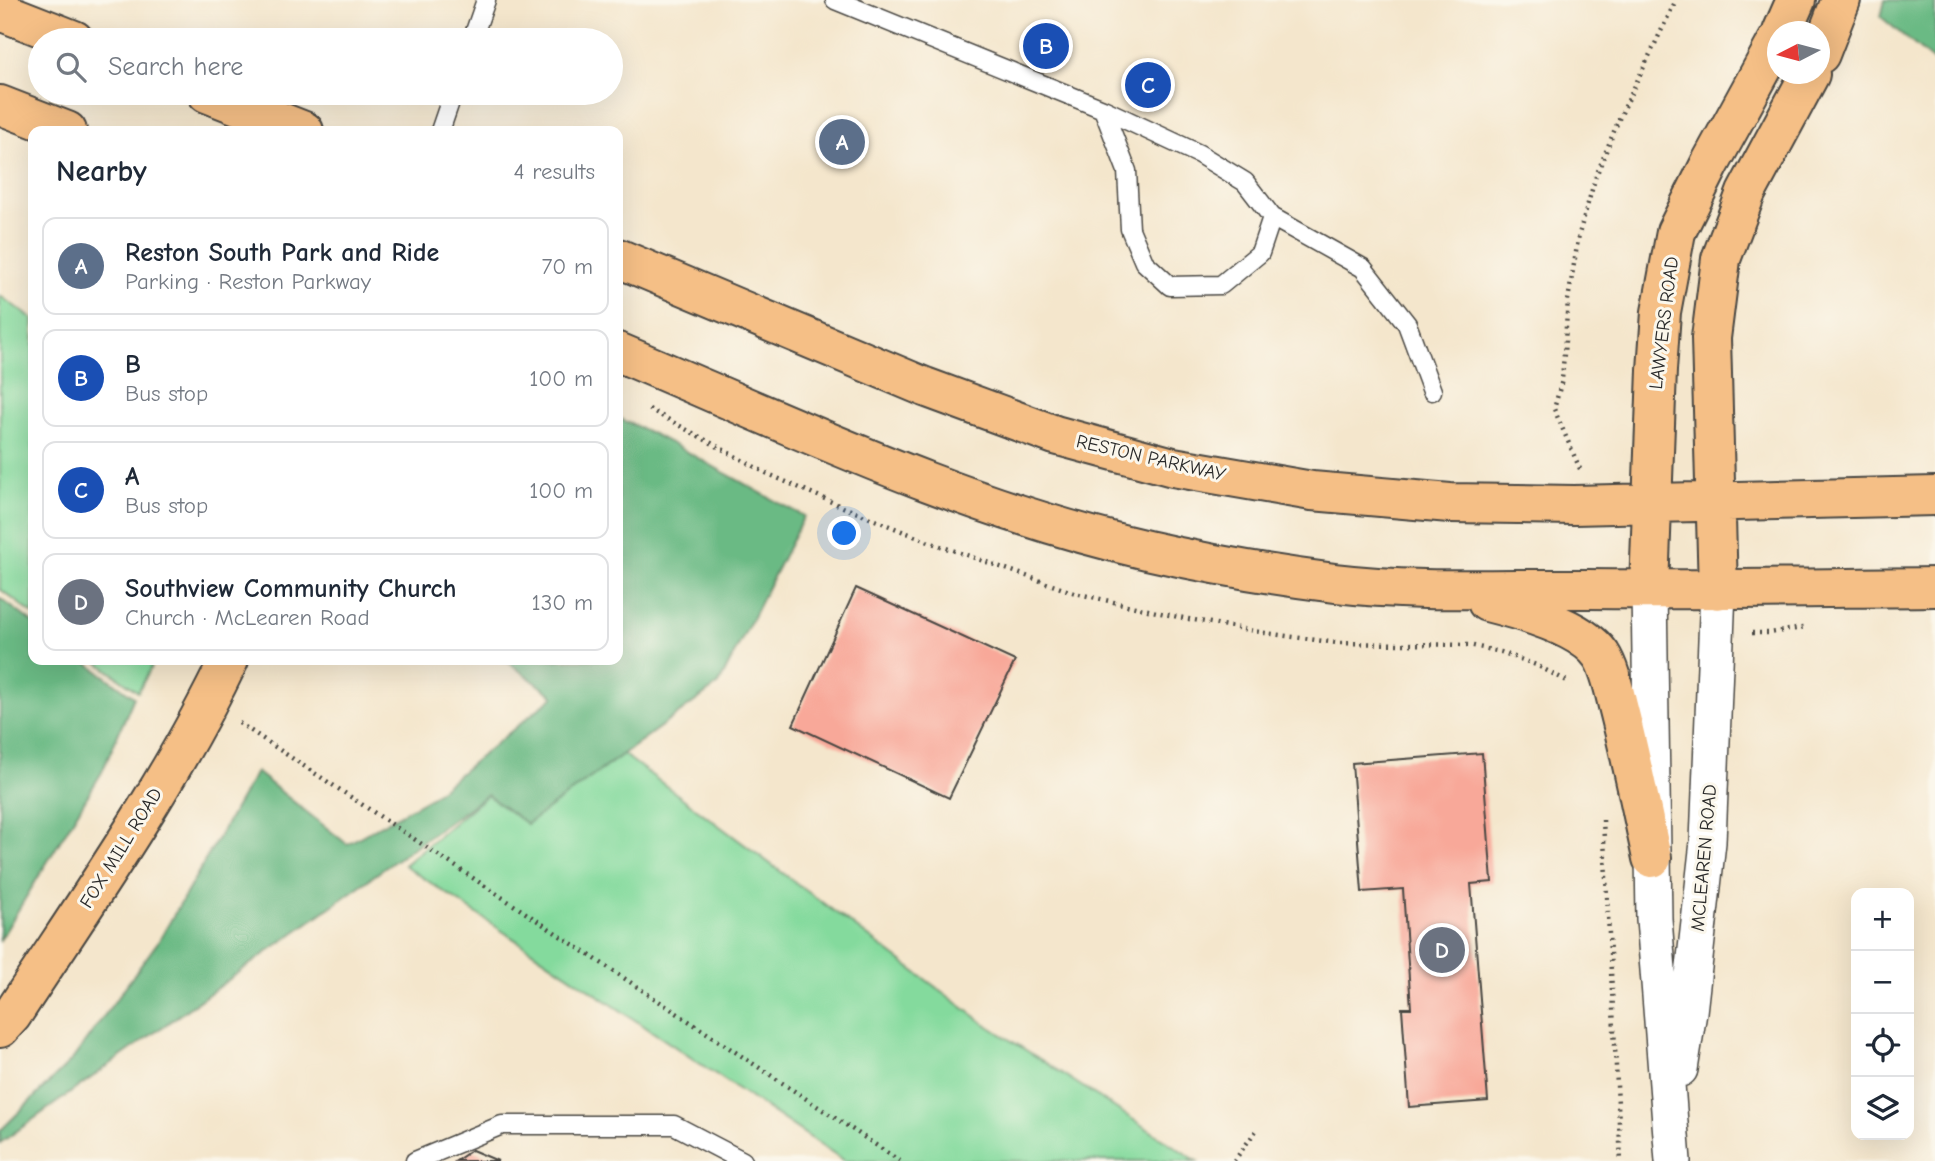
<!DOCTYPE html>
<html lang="en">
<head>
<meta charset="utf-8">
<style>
	:root { --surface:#fff; --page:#f6f6f7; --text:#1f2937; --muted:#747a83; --line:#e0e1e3; --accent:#0b8043 }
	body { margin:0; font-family:"Comic Neue",sans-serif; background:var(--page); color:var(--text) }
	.controls { position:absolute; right:21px; bottom:21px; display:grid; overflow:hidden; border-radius:14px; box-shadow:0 7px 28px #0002 }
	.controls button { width:63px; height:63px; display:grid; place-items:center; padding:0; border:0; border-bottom:2px solid var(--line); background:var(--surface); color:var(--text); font:35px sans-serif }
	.compass { position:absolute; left:1767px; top:21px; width:63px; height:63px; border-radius:50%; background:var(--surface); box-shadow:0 7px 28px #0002; rotate:264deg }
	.you { position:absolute; left:845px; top:534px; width:24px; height:24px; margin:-18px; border:5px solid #fff; border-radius:50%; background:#1a73e8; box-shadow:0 0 0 10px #1a73e833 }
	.badge { display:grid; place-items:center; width:46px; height:46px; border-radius:50%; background:var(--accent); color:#fff; font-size:23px; font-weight:700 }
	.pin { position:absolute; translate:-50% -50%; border:4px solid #fff; box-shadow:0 2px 7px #0006 }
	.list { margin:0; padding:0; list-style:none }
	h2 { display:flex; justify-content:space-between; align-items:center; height:91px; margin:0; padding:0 28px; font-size:30px }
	h2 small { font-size:23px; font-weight:400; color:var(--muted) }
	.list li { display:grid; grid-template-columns:46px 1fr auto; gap:21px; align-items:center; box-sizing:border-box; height:98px; margin:0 14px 14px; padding:0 14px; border:2px solid var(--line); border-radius:14px }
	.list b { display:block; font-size:26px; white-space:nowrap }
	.list p { margin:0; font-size:23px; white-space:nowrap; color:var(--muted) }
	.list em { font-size:23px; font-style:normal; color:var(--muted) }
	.icon { flex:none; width:38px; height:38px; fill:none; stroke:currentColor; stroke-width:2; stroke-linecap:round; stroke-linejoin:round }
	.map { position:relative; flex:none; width:1935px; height:1161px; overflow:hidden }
	.search { position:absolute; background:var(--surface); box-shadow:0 7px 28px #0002; left:28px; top:28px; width:595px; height:77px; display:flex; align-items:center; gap:18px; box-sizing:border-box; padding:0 24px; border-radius:38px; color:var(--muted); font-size:26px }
	.panel { position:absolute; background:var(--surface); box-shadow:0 7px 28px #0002; left:28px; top:126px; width:595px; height:539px; border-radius:14px }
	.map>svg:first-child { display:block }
</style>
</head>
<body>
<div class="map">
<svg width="1935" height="1161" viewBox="0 0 1935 1161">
	<rect width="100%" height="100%" fill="#fbf7ec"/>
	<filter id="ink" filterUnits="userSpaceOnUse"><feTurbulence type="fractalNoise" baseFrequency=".0143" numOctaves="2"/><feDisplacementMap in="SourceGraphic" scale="14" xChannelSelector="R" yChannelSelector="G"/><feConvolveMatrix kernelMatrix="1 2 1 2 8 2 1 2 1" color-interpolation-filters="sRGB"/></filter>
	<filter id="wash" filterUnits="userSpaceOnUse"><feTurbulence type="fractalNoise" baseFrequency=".00686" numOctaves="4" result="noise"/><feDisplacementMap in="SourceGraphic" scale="28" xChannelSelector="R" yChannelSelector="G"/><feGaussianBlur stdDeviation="1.57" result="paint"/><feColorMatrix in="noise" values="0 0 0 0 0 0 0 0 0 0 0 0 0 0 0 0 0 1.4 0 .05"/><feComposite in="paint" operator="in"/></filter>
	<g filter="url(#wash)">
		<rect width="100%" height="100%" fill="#f4e6cc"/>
		<path fill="#84da9d" stroke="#588264" stroke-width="2" d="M0 296 33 319V614L0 589Z
			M95 660H155L138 692Z
			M623 754 984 1023 1197 1161H845L404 865 487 795 527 824Z"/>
		<path fill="#6bba84" stroke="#4b7258" stroke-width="2" d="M1885 0H1935V62L1881 17Z
			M618 418C682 445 742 485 804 516L719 684 527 824 487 795 0 1143V1131L72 1060 160 939 256 772 347 844 431 797 554 696 505 660H618Z
			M0 598 33 623V660H83L134 697 102 772 0 940Z"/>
		<g id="blocks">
			<path fill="#f8a899" d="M856 588 1015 661 949 798 793 725Z
				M1482 753 1492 882 1471 884 1488 1101 1409 1107 1402 1008H1411L1403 889 1362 892 1352 763Z
				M472 1150 498 1161H456Z"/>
		</g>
	</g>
	<g filter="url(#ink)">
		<use href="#blocks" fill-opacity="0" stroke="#494743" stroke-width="2"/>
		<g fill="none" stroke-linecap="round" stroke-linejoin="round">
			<g stroke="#494743" stroke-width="21">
				<path id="lane" d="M835 0 1103 109 1199 154 1245 182 1272 217 1260 253 1221 285 1170 286 1144 262 1130 229 1127 171 1103 109
					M472 40 486 0
					M440 131 453 93
					M1272 217 1363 268 1407 324 1432 391
					M415 1161 502 1125H674L743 1161"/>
			</g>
			<g stroke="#494743" stroke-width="38">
				<path id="street" d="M1649 589 1654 919 1673 1161
					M1680 1069 1689 1012 1708 842 1718 590"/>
			</g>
			<g stroke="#494743" stroke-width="42">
				<path id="primary" d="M0 11 74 40
					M1782 32 1796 0
					M1820 54 1841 0
					M207 93 304 131
					M0 105 67 131
					M618 258 925 387 1055 435 1173 467 1312 491 1450 503 1574 505 1935 496
					M618 352C791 425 963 508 1147 550 1208 564 1272 575 1335 583 1418 593 1504 588 1587 589 1703 590 1819 588 1935 587
					M1649 589 1657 370 1661 312 1676 232 1710 164 1778 40
					M1718 590 1711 338 1721 259 1746 193 1810 74
					M1487 602C1519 610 1581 626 1601 655 1610 669 1614 690 1618 706 1631 756 1641 807 1652 858
					M0 1028 12 1015C88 899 169 785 229 660"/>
			</g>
			<path stroke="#494743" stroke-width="4.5" stroke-dasharray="2 5" stroke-linecap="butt" d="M649 409 766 473 843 507 929 542 1075 593 1178 617 1265 633 1337 643 1469 645 1501 652 1536 665 1569 682
				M1580 469 1554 409 1562 380 1568 300 1579 234 1596 176 1619 119 1676 0
				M1752 633H1769L1803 628
				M239 723 900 1161
				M1603 820 1621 1161
				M1234 1161 1258 1128"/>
			<use href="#lane" stroke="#fff" stroke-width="18"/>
			<use href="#street" stroke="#fff" stroke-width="35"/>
			<use href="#primary" stroke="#f5bf86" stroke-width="38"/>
		</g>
	</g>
	<g text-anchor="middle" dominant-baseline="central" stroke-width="6" stroke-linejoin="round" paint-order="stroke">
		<g font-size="19" fill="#2b2b2b" stroke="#fbf7ec">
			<text transform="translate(1664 323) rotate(-83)">LAWYERS ROAD</text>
			<text transform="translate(1151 458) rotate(13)">RESTON PARKWAY</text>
			<text transform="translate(121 848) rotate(-58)">FOX MILL ROAD</text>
			<text transform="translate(1704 858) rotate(-85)">MCLEAREN ROAD</text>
		</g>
	</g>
</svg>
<div class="controls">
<button>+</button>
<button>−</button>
<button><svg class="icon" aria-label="locate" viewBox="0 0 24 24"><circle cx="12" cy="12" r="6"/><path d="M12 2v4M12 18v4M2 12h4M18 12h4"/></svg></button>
<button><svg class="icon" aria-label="layers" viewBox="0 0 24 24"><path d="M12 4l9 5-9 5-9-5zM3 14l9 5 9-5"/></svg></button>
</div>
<svg class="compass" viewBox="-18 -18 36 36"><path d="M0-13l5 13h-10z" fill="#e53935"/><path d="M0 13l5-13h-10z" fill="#747a83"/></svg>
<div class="you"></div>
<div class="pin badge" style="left:842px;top:142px;background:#5c6f8a">A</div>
<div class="pin badge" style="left:1046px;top:46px;background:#1a4fb4">B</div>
<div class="pin badge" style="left:1148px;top:85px;background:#1a4fb4">C</div>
<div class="pin badge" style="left:1442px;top:950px;background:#6b7280">D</div>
<div class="search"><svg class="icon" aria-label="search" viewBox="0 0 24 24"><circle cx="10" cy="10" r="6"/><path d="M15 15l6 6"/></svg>Search here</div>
<section class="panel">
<h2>Nearby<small>4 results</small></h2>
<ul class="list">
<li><span class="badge" style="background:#5c6f8a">A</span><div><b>Reston South Park and Ride</b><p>Parking · Reston Parkway</p></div><em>70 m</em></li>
<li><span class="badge" style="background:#1a4fb4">B</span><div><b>B</b><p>Bus stop</p></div><em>100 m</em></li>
<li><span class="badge" style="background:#1a4fb4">C</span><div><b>A</b><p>Bus stop</p></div><em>100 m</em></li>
<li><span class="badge" style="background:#6b7280">D</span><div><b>Southview Community Church</b><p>Church · McLearen Road</p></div><em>130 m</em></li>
</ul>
</section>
</div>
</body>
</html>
